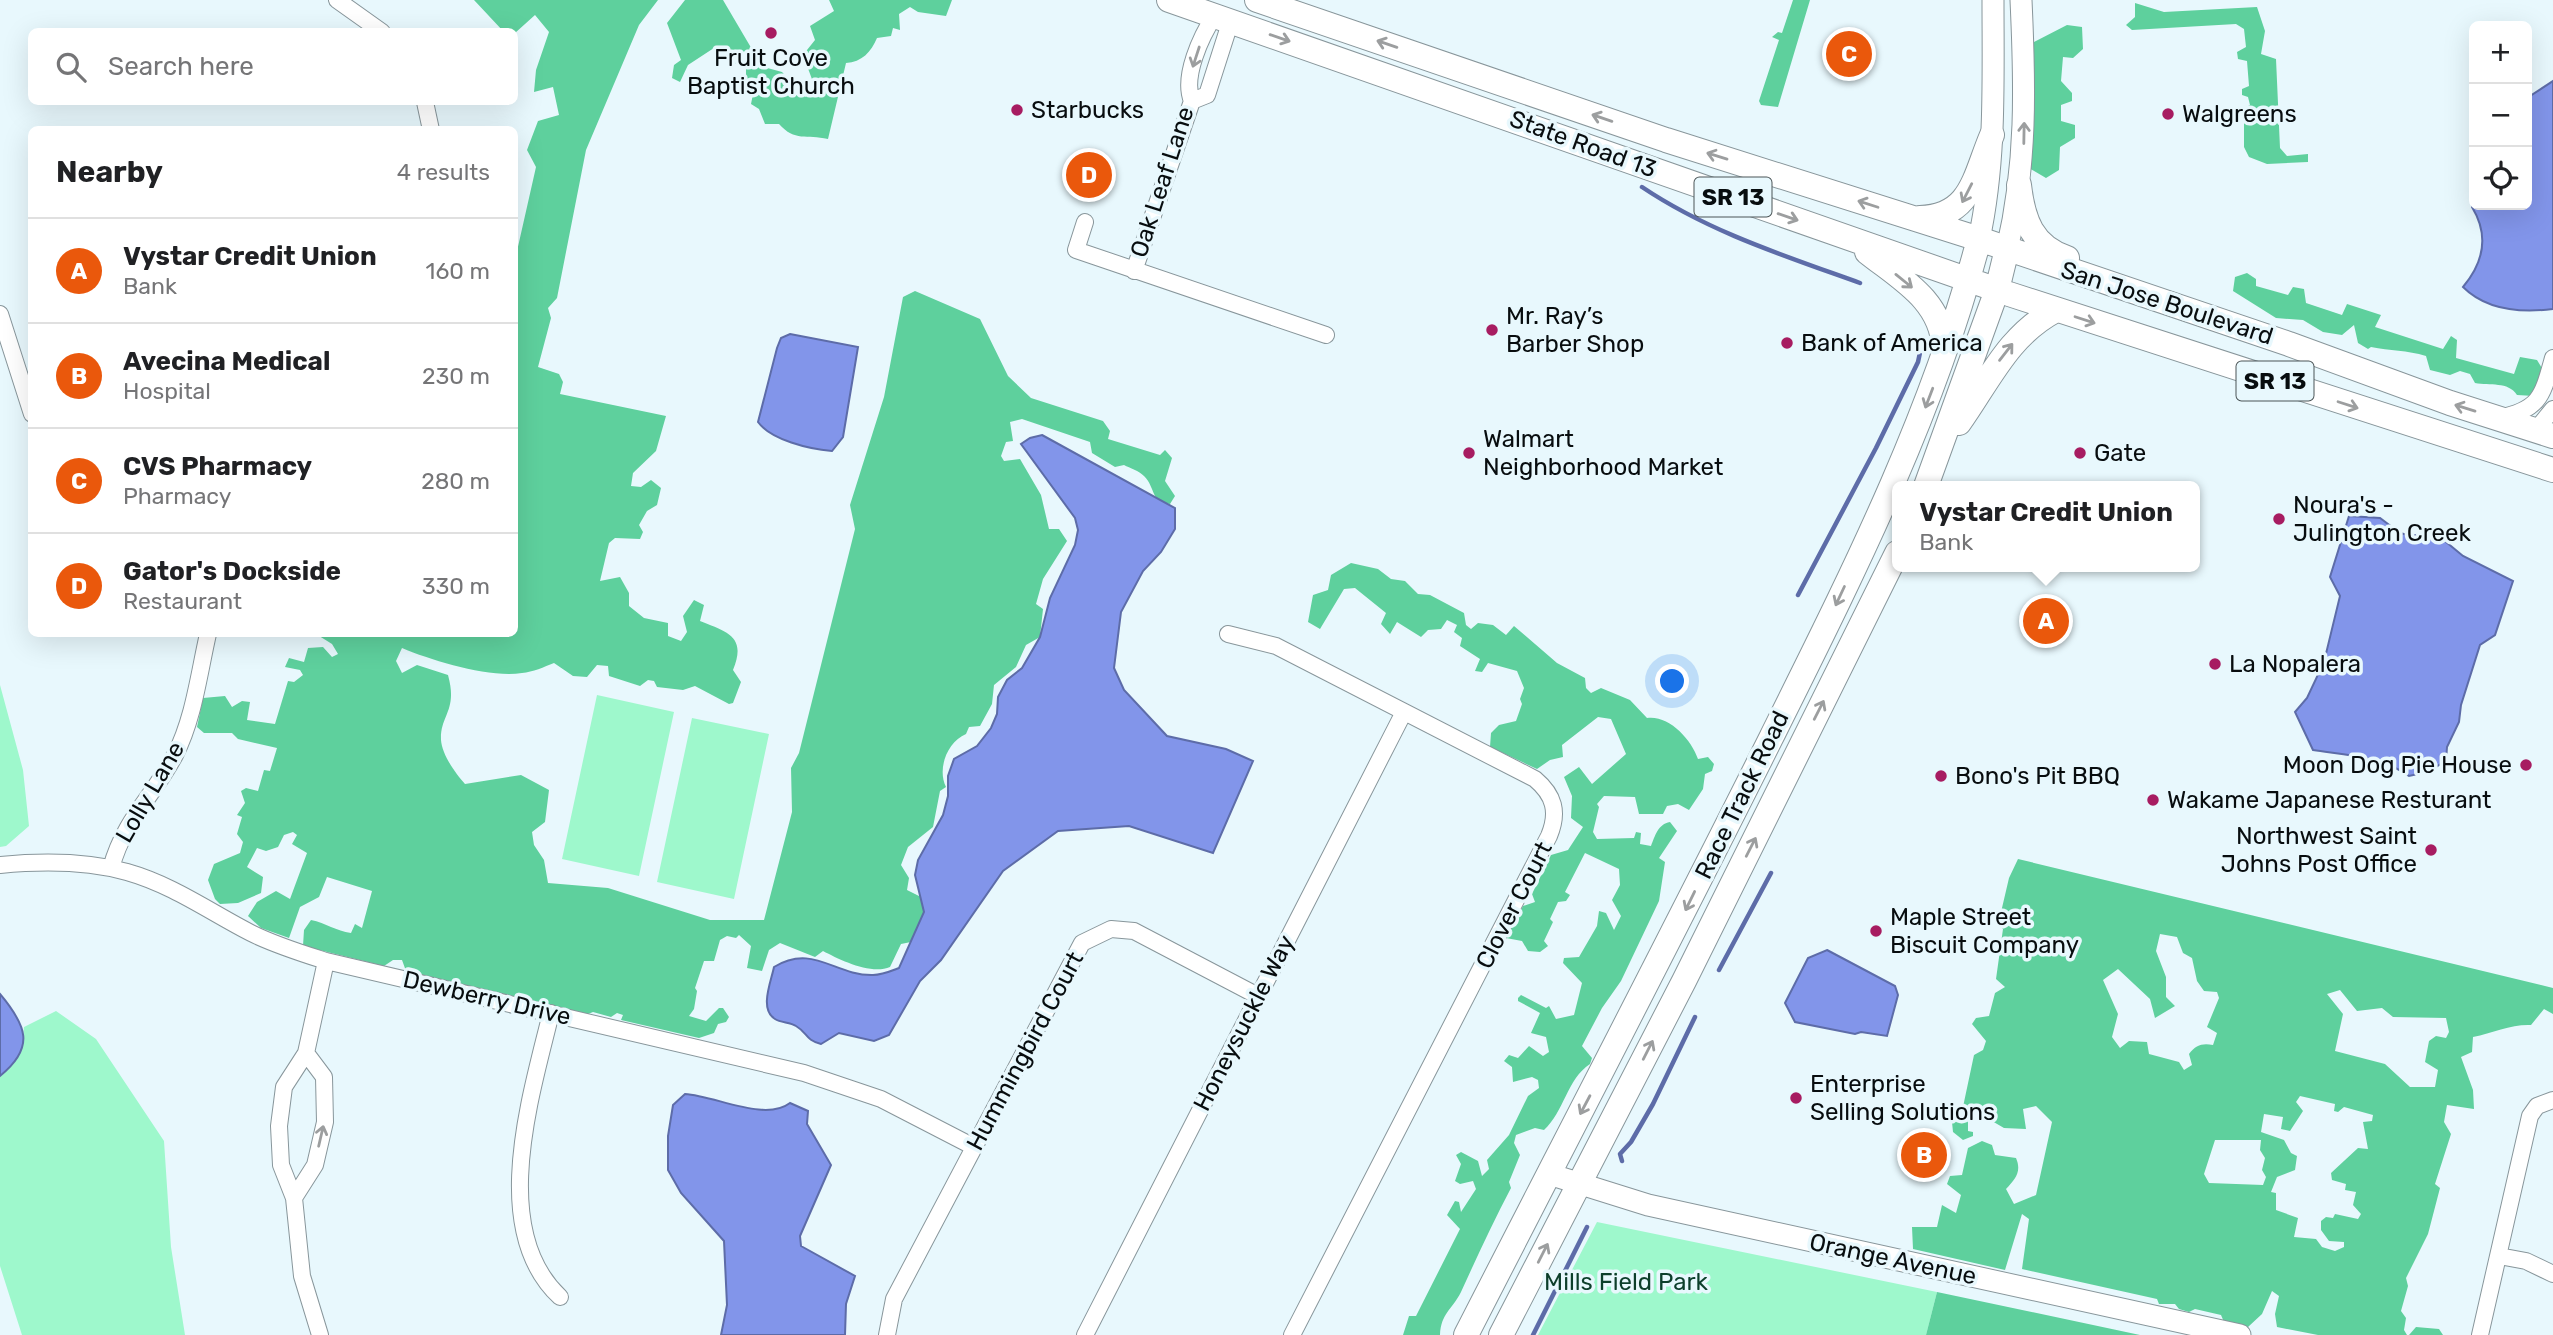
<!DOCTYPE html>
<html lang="en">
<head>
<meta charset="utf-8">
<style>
	:root { --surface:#fff; --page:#f2f2f2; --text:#202124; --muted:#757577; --line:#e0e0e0; --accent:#ea580c }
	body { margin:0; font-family:Rubik,sans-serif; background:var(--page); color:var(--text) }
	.controls { position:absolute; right:21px; top:21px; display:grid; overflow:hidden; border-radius:10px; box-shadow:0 7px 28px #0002 }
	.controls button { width:63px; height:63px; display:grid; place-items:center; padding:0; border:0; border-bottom:2px solid var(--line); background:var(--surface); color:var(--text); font:35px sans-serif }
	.you { position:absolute; left:1673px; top:682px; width:24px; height:24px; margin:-18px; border:5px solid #fff; border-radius:50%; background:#1a73e8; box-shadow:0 0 0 10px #1a73e833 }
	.badge { display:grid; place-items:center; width:46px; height:46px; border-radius:50%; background:var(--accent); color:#fff; font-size:23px; font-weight:700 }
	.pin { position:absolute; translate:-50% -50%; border:4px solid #fff; box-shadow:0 2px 7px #0006 }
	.popup { position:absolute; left:1892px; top:481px; width:308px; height:91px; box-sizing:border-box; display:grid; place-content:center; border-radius:10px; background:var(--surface); filter:drop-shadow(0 2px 5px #0005); font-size:23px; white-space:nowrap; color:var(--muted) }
	.popup b { font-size:26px; color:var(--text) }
	.popup::after { content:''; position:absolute; left:50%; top:100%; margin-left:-14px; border:14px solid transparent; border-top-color:var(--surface) }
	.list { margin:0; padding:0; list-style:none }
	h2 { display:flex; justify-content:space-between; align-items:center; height:91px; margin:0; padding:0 28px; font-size:30px }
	h2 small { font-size:23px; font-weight:400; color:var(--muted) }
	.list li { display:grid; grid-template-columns:46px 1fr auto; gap:21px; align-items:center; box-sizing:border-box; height:105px; padding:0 28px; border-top:2px solid var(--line) }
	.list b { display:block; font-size:26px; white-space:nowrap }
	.list p { margin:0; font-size:23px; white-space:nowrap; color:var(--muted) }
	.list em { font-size:23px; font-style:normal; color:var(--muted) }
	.icon { flex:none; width:38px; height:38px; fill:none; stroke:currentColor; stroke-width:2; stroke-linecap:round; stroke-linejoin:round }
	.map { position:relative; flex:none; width:2553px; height:1335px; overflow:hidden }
	.search { position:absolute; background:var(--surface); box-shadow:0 7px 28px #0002; left:28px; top:28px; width:490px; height:77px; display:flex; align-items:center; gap:18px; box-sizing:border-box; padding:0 24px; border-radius:10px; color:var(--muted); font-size:26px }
	.panel { position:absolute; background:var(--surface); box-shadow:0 7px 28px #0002; left:28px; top:126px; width:490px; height:511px; border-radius:10px }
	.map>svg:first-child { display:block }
</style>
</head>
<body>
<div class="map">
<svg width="2553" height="1335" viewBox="0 0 2553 1335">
	<rect width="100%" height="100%" fill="#e8f8fd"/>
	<path fill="#9ef8cc" d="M0 685 23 770 29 826 6 846 0 847Z
		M597 695 674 712 639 876 562 859Z
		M692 718 769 734 734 899 657 882Z
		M56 1011 96 1039 164 1141 171 1247 185 1335H22L0 1266V1076C15 1064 23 1045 24 1027Z
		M1597 1222 1937 1292 1926 1335H1538Z"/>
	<path fill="#5ed09d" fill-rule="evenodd" d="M474 0H658L639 25 586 150 557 298 548 308 551 318 538 367 559 374 563 382 560 394 666 416 656 451 633 473 631 486 641 487 651 480 661 488 657 505 647 511 639 525 643 532 640 539 615 538 609 543 600 581 620 577 629 593V606L644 618 668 623V636L681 641 687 632 683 616 694 600 704 605 700 621C727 632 747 636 733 670L741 682 733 703 729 704 695 686 683 690 657 687 654 681 648 680 640 686 609 676 608 666 597 665 587 677 573 676 554 663C544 667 533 672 522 673 489 678 433 661 402 648L396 661 402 673 417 665 448 675C458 711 440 715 441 740 442 755 456 774 465 784L521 775 549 790 545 822 532 832 534 845 544 860 548 883 608 888 710 920H764L792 812 791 768 799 753 855 529 850 505 884 397 903 297 915 291 980 319 1008 376 1031 398 1103 421 1110 431 1108 439 1160 455 1165 450 1172 458 1165 481 1175 496 1170 504C1150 502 1156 488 1144 476 1139 471 1130 468 1124 465L1115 467 1092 453 1090 442 1022 419 1010 422 1013 441 1006 442 1001 456 1004 461 1020 459 1041 495 1049 529H1059L1067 541 1043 579 1036 604 1043 609 1040 637 1026 645 1016 667 994 685 992 704 980 726 969 727 966 734C947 742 937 769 946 787L940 791 933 827 908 847 901 865 909 878 907 890 921 897 924 912 911 942 901 944 890 967C871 975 840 960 823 951L815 957 780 943 769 950 762 971 747 968 751 946 739 935 736 938 727 936 720 940 714 961H704L695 988 697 991 694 1009 689 1016 706 1021 719 1008H723L729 1017 726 1022 718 1024 714 1033 699 1038 621 1020 623 1015 617 1013 611 1017 593 1012 588 1014 406 971 402 960H393L384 966 303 946 304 930 311 920C326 923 336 931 351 933L355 924 362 928 372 891 327 877 319 897 300 907 289 938 261 928 248 916 257 902 276 891 290 899 307 853 292 844 297 835 293 832 284 835 278 847 266 851 257 848 247 867 263 877 261 893 238 903 220 904 215 899 208 880 214 864 240 853 243 842 237 834 242 817 237 815 245 803 241 791 246 788 258 791 264 770 270 771 277 748 238 739 232 733H204L197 727 203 698 225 696 232 707 242 701 250 702 247 720 275 724 288 681 294 682 303 675 300 670 285 667 289 658 304 662 308 648 323 647 332 657 338 654 332 644 316 634H514L515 260 536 167 527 150 538 121 559 115 553 87 534 92 536 70 549 32 535 15 515 33 503 31Z
		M685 0H723L753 51 757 65 782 72 805 97 816 90 803 55 815 40 810 26 834 11 829 0H952L946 16 918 12 910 7 899 14 900 30 893 28 891 36 877 38C871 52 862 62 846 63L828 139C806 134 795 142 779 124H765L759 109 751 104 754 89 746 81V66L732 63 717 46 688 65 680 82 672 78 674 65 681 60 667 23Z
		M1793 0H1810L1778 107 1761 105 1759 101 1779 40 1772 37 1778 32 1782 33Z
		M2135 3 2164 12 2257 7 2265 31 2261 54 2276 59 2280 148 2287 156 2308 154V162L2267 164 2249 157 2244 147V108L2250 105 2248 97 2242 95V89L2249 86 2247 61 2238 59 2237 52 2246 47 2244 29 2236 24 2132 30 2126 25 2135 17Z
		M2067 25 2082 27 2083 49 2073 58 2063 57 2061 81 2072 93V101L2061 105V121L2075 125V138L2060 147 2059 170 2046 178 2029 168 2034 42Z
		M2247 273 2256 279V286L2288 295 2293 287 2304 289 2306 303 2342 315 2347 304 2381 315 2375 327 2443 349 2451 336 2457 340 2456 358 2514 374 2520 357 2537 360 2543 370 2534 396 2517 395C2508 381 2490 386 2475 383L2470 374 2460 371 2450 375 2430 370 2426 356C2407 350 2390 351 2371 347L2368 349 2358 343 2354 325 2342 335 2323 332 2303 320 2276 318 2233 291 2235 277Z
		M1351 563 1378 569 1391 579 1405 581 1418 594 1430 595 1464 613 1466 625 1471 629 1478 623 1493 625 1506 635 1514 626 1557 663 1585 678 1586 688 1591 693 1601 688 1630 700 1647 718C1669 715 1691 739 1698 759L1708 757 1714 764 1712 771 1705 774 1703 789 1689 810 1678 804 1667 806 1663 814H1639L1635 797 1604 796 1597 804 1599 807 1593 832 1597 839 1634 838 1636 832 1641 833 1640 844 1651 846C1655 836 1658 824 1670 822L1677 831 1659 858 1665 862 1659 901 1621 981 1602 1008 1582 1046 1592 1058 1590 1064C1567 1079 1564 1112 1544 1130L1535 1128 1516 1135 1514 1143 1520 1155 1509 1182 1511 1188C1493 1222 1477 1257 1461 1292 1452 1310 1441 1313 1440 1335H1403L1409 1316H1416L1460 1229 1447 1215 1455 1201 1459 1202 1461 1212 1476 1189 1473 1181 1460 1184 1455 1181 1461 1164 1456 1155 1461 1152 1478 1161 1482 1176 1489 1169 1487 1160 1509 1135 1528 1096 1539 1088 1538 1080 1532 1077 1513 1082 1512 1067 1504 1061 1509 1055 1518 1058 1529 1046 1543 1056 1549 1052 1546 1037 1531 1033 1540 1013 1518 1001V998L1521 995 1546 1008 1549 1006 1556 1019 1574 1015 1582 983 1563 963 1564 958 1579 957 1597 926 1599 911 1606 913 1614 930 1621 916 1612 900 1620 885 1619 869 1585 853 1565 892 1570 895 1566 901 1558 902 1550 919 1553 922 1544 941 1548 946 1540 952 1528 951 1522 941 1506 938 1523 906 1535 902 1532 894 1551 855 1568 850 1583 827 1571 818 1572 796 1564 777 1579 767 1592 784 1626 754 1611 719 1598 717 1562 745 1563 757 1550 760 1537 769 1490 747 1491 733 1499 725 1516 721 1522 704 1520 699 1524 688 1517 671 1488 663 1482 672 1475 671 1480 659 1460 646 1462 638 1454 632 1457 625 1447 620 1441 629 1428 630 1421 637 1397 622 1390 634 1381 624 1386 613 1355 588 1344 589 1320 629 1308 622 1313 595 1328 590 1331 575Z
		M2018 859 2553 988V1014L2544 1009 2531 1025C2512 1024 2493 1033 2473 1037L2472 1052 2461 1057 2473 1090 2474 1109 2447 1105 2444 1122 2451 1134 2435 1184 2440 1188 2428 1234 2406 1278 2408 1286 2401 1311 2406 1318 2404 1330 2407 1335H2318L2277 1327 2275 1314 2279 1296 2272 1291 2262 1314 2248 1327 2224 1322 2221 1315 2195 1309 2189 1312 2179 1309 2175 1304H2159L2157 1299 2022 1269 2029 1219 2022 1214 2005 1270 1913 1249 1912 1227H1937L1942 1205 1956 1213 1961 1195 1947 1184 1950 1176 1962 1175 1968 1148 1982 1141 1992 1145 1995 1155 2016 1158C2022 1172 2015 1179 2006 1189L2014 1204 2036 1195 2052 1122 2036 1106 2023 1109 2026 1129 2004 1128 1973 1110 1968 1120V1131L1973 1132V1136L1963 1140 1953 1132 1952 1122 1960 1121 1974 1055 1983 1050 1986 1041 1972 1024 1976 1018 1989 1016 1995 993 2005 987 1996 979 2003 929 1998 925 2009 878ZM2160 934 2177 937 2183 953 2192 958 2197 981 2204 991 2217 992 2219 998 2207 1027 2217 1033 2213 1045C2202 1043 2196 1045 2189 1054L2192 1065 2184 1070 2179 1062 2149 1054 2147 1042 2129 1041 2120 1048 2112 1037 2118 1014 2103 980 2118 969 2150 999 2155 1018 2175 1006 2166 997V977L2156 951ZM2340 990 2357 1011 2382 1008 2393 1017 2446 1018 2449 1032 2446 1038 2436 1036 2429 1041 2425 1062 2438 1070 2435 1087H2410L2385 1064 2335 1051 2343 1014 2327 994ZM2300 1096 2335 1104 2334 1111 2338 1112 2344 1107 2373 1115 2372 1121 2363 1122 2368 1149 2358 1148 2331 1173 2332 1180 2346 1184 2345 1190 2356 1192 2353 1205 2361 1214 2358 1219 2335 1214 2333 1218 2326 1217 2321 1221V1230L2329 1241 2344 1242V1247L2335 1251 2322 1247 2316 1239 2294 1237 2298 1218 2276 1210V1193L2271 1192 2277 1177 2295 1170 2297 1156 2291 1153 2284 1140 2261 1132 2264 1114 2283 1117 2281 1129 2290 1131 2303 1111 2296 1102ZM2215 1140H2261L2260 1150 2265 1158 2262 1170 2266 1177 2263 1185 2209 1183 2204 1174Z
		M1937 1292 2140 1335H1926Z
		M2416 1327 2439 1329 2443 1335H2409Z"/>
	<path fill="#8295ea" stroke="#5d6ca8" stroke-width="2" d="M2553 81V309C2521 313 2486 310 2463 287 2484 262 2489 235 2472 207L2474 200V205H2527V98Z
		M790 334 858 347 843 437 832 451C809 449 771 440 758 422L777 348 781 338Z
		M1042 435 1175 508V529L1161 552 1143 571 1121 612 1114 668 1124 690 1167 736 1226 749 1253 761 1213 853 1129 826 1058 831 1003 871 941 960 920 981 889 1035 874 1041 839 1033 821 1044C805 1040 808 1033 796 1026 790 1022 781 1023 775 1019 759 1009 771 982 774 967 813 943 835 976 873 975 882 975 891 971 899 968L924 912 915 875 918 860 943 815 948 796V776L954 759 977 746 991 728 997 714 998 697 1007 680 1022 668 1040 637 1050 598 1075 545 1078 530 1075 518 1021 444 1030 438Z
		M2349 516 2380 518 2400 533 2412 536 2425 533 2440 537 2463 556 2513 581 2495 635 2480 645 2461 705 2459 722 2447 747 2446 761 2427 772 2409 776C2381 756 2346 755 2313 750L2295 712 2307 698 2324 662 2340 596 2330 577Z
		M1827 950 1895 986 1898 995 1887 1036 1861 1032 1855 1034 1795 1022 1785 1003 1808 958Z
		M0 994C26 1025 36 1047 0 1076Z
		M685 1094C716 1096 765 1122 790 1103L808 1111 807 1124 831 1165 800 1236 801 1246 855 1276 846 1304 845 1335H721L727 1305 724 1241 681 1193 668 1170V1136L673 1105Z"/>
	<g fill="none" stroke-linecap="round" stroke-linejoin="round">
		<path stroke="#5d6ca8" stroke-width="4.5" d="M1642 187C1709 232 1785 256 1860 283
			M1798 595 1876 448 1918 362 1921 348
			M1719 970 1771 873
			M1622 1161 1620 1154 1631 1142 1653 1104 1695 1017
			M1533 1335 1587 1227"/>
		<g stroke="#88969b" stroke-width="18">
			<path id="street" d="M337 0 382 32
				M1192 101 1207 95 1231 20
				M425 102 431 130
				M1085 222 1076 250 1326 335
				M1134 271 1192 101C1182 77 1201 36 1215 15
				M0 314 32 414
				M2499 418C2540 409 2542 397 2553 358
				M2536 430 2553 409
				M1228 634 1276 646 1535 779C1554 795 1559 812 1549 836L1292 1335
				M0 865C41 861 87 861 127 872 173 885 210 912 251 933 275 945 301 953 326 961L804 1073 881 1099 974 1147
				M111 868C125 818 153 797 175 755 194 718 199 673 208 634
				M551 1013C531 1096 488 1230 560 1297
				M294 1198 315 1165 325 1122 324 1077 306 1053
				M2499 1256 2526 1261 2553 1274
				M320 1335 302 1276 294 1198 281 1165 279 1126 284 1087 306 1053 326 961
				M887 1335 894 1299 1082 943 1111 929 1134 931 1258 996
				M1085 1335 1404 712
				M2480 1335 2530 1116 2537 1106 2553 1100"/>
		</g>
		<g stroke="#88969b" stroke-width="23">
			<path id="secondary" d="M1979 239C1996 161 1993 80 1993 0
				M2007 249C2027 164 2025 86 2021 0
				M1549 1174 1648 1205 2240 1335"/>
		</g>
		<g stroke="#88969b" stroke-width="26">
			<path id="primary" d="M1169 0 2009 294 2553 470
				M1257 0 1666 140 1979 239 2289 344 2450 403 2553 436
				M2019 185C2023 220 2032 246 2067 258
				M1920 218C1972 216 1974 177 1992 135
				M1867 252C1901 279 1941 300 1944 347
				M1959 423C1989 381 2008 335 2056 310
				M1926 486 1997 290 2007 249
				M1466 1335C1568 1136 1671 938 1771 738 1851 577 1934 414 1979 239
				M1501 1335 1684 981 1897 553"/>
		</g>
		<use href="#street" stroke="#fff" stroke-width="16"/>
		<use href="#secondary" stroke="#fff" stroke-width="21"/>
		<use href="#primary" stroke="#fff" stroke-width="24"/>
	</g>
	<defs><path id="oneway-shaft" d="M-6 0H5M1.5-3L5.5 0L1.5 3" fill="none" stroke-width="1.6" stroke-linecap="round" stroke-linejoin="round" transform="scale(1.75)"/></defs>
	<g stroke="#9c9e9f">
		<use href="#oneway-shaft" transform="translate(1280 38) rotate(19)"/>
		<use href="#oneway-shaft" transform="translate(1387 44) rotate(-161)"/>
		<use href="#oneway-shaft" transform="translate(1196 57) rotate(108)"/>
		<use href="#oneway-shaft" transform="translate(1602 118) rotate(-161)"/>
		<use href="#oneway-shaft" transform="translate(2024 133) rotate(-89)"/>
		<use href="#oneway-shaft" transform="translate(1717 156) rotate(-163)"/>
		<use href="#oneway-shaft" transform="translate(1967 193) rotate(117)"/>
		<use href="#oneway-shaft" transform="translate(1868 204) rotate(-162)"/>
		<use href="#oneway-shaft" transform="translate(1788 217) rotate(19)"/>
		<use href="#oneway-shaft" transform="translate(1904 281) rotate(39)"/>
		<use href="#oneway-shaft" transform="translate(2085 320) rotate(18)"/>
		<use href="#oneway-shaft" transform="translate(2006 352) rotate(-52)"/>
		<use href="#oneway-shaft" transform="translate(1929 398) rotate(111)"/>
		<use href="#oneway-shaft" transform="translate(2348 405) rotate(18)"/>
		<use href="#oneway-shaft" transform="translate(2465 408) rotate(-163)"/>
		<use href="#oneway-shaft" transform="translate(1840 596) rotate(115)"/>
		<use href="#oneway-shaft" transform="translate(1819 710) rotate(-63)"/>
		<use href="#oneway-shaft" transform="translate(1751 847) rotate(-63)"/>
		<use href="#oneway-shaft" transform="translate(1690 901) rotate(116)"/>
		<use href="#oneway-shaft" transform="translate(1648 1050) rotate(-63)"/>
		<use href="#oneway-shaft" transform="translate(1585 1105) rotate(118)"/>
		<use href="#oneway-shaft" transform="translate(321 1136) rotate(-77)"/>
		<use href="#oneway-shaft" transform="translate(1543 1253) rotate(-63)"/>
	</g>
	<g fill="#a71c61" stroke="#e8f8fd" stroke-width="2.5">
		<circle cx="771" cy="33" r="7"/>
		<circle cx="1017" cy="110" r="7"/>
		<circle cx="2168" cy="114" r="7"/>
		<circle cx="1492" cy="330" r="7"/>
		<circle cx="1787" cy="343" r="7"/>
		<circle cx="1469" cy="453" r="7"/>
		<circle cx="2080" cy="453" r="7"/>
		<circle cx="2279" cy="519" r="7"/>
		<circle cx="2215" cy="664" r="7"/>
		<circle cx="2526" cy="765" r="7"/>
		<circle cx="1941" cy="776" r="7"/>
		<circle cx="2153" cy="800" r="7"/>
		<circle cx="2431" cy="850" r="7"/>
		<circle cx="1876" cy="931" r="7"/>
		<circle cx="1796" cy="1098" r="7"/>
	</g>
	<g text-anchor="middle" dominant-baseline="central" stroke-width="7" stroke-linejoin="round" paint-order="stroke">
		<g fill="#e8f8fd" stroke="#4b5456" stroke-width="2">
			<rect x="1694.5" y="177.5" width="77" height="39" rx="5"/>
			<rect x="2236.5" y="361.5" width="77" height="39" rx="5"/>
		</g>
		<g font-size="23" font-weight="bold" fill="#080d0f">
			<text x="1733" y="197">SR 13</text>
			<text x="2275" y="381">SR 13</text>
		</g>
		<g font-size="24" fill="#080d0f" stroke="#e8f8fd" text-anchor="start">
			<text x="771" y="58" text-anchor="middle">Fruit Cove<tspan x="771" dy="28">Baptist Church</tspan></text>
			<text x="1031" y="110">Starbucks</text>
			<text x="2182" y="114">Walgreens</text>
			<text x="1506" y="316">Mr. Ray’s<tspan x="1506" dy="28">Barber Shop</tspan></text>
			<text x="1801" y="343">Bank of America</text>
			<text x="1483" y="439">Walmart<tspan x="1483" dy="28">Neighborhood Market</tspan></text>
			<text x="2094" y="453">Gate</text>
			<text x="2293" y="505">Noura's -<tspan x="2293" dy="28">Julington Creek</tspan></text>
			<text x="2229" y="664">La Nopalera</text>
			<text x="2512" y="765" text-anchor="end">Moon Dog Pie House</text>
			<text x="1955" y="776">Bono's Pit BBQ</text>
			<text x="2167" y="800">Wakame Japanese Resturant</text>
			<text x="2417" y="836" text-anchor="end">Northwest Saint<tspan x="2417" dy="28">Johns Post Office</tspan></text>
			<text x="1890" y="917">Maple Street<tspan x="1890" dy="28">Biscuit Company</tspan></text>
			<text x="1810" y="1084">Enterprise<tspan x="1810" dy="28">Selling Solutions</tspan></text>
		</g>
		<g font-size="24" fill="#080d0f" stroke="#e8f8fd">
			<text transform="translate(1583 144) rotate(20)">State Road 13</text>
			<text transform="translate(1162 182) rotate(-72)">Oak Leaf Lane</text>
			<text transform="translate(2167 303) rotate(18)">San Jose Boulevard</text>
			<text transform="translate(150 792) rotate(-60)">Lolly Lane</text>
			<text transform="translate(1742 795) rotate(-64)">Race Track Road</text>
			<text transform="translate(1514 905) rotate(-63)">Clover Court</text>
			<text transform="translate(487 998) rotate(13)">Dewberry Drive</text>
			<text transform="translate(1244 1023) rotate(-63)">Honeysuckle Way</text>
			<text transform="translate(1025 1051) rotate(-62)">Hummingbird Court</text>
			<text transform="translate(1893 1259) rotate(12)">Orange Avenue</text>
		</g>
		<g font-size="24" fill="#0d3f2b" stroke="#e8f8fd">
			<text x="1626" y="1282">Mills Field Park</text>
		</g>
	</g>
</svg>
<div class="controls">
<button>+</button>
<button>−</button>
<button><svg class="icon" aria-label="locate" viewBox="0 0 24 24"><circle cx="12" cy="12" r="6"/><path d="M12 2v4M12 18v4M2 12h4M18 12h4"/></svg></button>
</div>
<div class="you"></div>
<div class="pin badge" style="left:2046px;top:621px">A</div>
<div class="popup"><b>Vystar Credit Union</b>Bank</div>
<div class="pin badge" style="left:1924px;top:1155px">B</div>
<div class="pin badge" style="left:1849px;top:54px">C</div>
<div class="pin badge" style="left:1089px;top:175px">D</div>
<div class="search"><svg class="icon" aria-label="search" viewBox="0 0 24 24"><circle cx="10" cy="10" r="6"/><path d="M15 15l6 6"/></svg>Search here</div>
<section class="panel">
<h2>Nearby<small>4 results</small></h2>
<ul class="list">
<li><span class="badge">A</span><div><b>Vystar Credit Union</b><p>Bank</p></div><em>160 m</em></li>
<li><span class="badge">B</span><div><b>Avecina Medical</b><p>Hospital</p></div><em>230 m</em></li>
<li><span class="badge">C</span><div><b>CVS Pharmacy</b><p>Pharmacy</p></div><em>280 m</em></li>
<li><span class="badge">D</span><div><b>Gator's Dockside</b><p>Restaurant</p></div><em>330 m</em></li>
</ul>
</section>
</div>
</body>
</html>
